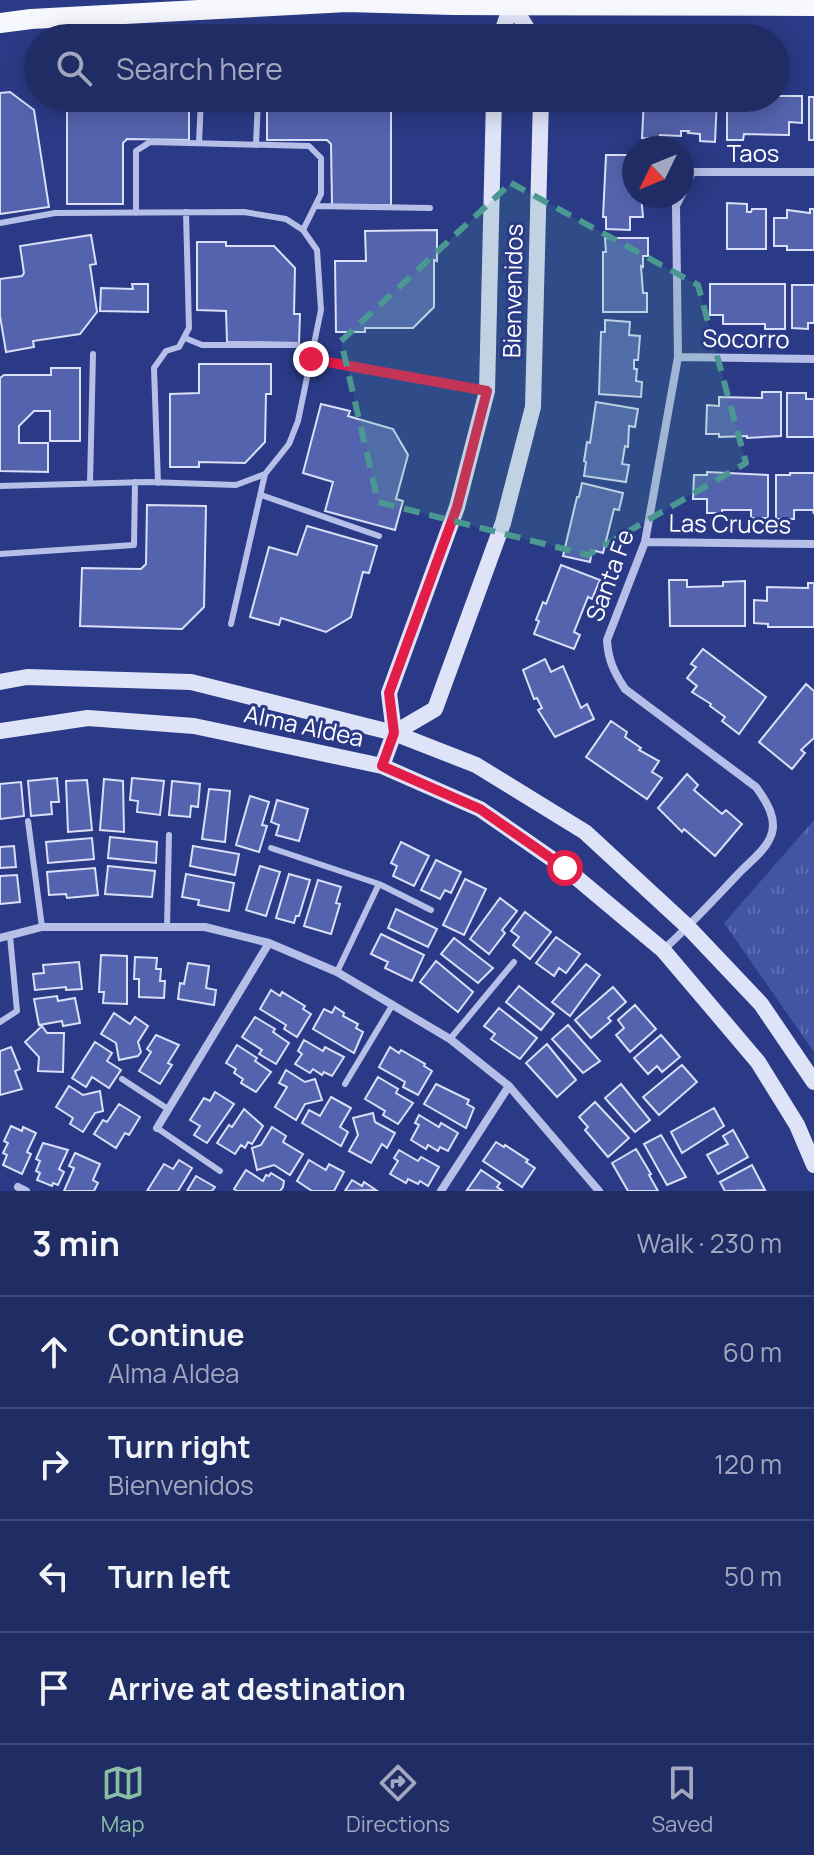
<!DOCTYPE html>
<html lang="en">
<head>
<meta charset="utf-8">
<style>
	:root { --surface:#202c64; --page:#2d386d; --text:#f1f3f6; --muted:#a2a7bf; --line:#3d4878; --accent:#8abfa5 }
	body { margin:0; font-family:Manrope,sans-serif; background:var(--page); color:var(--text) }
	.compass { position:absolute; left:622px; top:136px; width:72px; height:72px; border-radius:50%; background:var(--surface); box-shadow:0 4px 20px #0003; rotate:227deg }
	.stop { position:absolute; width:24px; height:24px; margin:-18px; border:6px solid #e11d48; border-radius:50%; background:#fff }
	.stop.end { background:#e11d48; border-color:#fff; box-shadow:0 2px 8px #0008 }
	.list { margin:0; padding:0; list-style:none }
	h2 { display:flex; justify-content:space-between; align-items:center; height:104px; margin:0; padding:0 32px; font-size:34px }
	h2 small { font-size:26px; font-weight:400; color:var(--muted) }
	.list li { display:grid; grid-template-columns:52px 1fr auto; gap:24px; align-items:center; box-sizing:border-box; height:112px; padding:0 32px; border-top:2px solid var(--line) }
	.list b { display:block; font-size:30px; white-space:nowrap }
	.list p { margin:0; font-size:26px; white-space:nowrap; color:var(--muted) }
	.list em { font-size:26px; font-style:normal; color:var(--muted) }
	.icon { flex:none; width:44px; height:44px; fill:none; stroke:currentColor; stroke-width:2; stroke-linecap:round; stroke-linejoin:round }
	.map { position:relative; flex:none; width:814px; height:1191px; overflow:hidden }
	.search { position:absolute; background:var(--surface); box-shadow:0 4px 20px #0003; left:24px; right:24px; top:24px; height:88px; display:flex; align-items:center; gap:20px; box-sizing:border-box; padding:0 28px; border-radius:44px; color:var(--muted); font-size:30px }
	.sheet { height:552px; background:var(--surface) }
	nav { display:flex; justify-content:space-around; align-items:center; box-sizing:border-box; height:112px; border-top:2px solid var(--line); background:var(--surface); font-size:22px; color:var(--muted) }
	nav a { display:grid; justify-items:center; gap:4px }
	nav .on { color:var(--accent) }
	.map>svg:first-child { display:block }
</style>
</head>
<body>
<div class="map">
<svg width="814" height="1191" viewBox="0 0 814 1191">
	<defs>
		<pattern id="park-tufts" width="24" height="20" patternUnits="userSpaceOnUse" patternTransform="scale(2)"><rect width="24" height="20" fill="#4254a4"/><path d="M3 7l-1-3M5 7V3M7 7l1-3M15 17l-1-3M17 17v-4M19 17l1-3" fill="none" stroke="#5e6eb2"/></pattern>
	</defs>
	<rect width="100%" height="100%" fill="#2a3a86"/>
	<path fill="url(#park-tufts)" d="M814 820V1052L724 923Z"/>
	<path fill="#5363ad" stroke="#d9dff6" stroke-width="2" d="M10 92 34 110 49 207 0 214V93Z
		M776 96H802V123L789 122V135L744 134 743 140H727V98H776Z
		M809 97H814V140H809Z
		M73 98H189V140L127 139 123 143V204H67V104Z
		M267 98H384L391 105V205H332L331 144 327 140H267Z
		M644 98H717L715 142 700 141V134L688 133 689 131H681V136L660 135V139L642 138Z
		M606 155H634V196H641L643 217H630V230L606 229V217H603Z
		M727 203 747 204V212H751L752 209H766V249H727Z
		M810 209H814V250H787V246H774V218H787V210L810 213Z
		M437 230V261L434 260V307L413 328H365V332H336L335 261H366L365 231Z
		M91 235 96 264 90 265 97 312 80 334 33 341 34 347 6 352 0 316V279L22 276 24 273 20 246Z
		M605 238H648V256H643V267L641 266 643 293H647V312H603V252H606Z
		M197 242H226V246H274L295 268 294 314H300L299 343 227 342 226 311 197 310Z
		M132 284H148V312L100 311 101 288 133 289Z
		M710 284H785V329H765V324H723V315H710Z
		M792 285H814V323H808V329L792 328Z
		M605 320 630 322 629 335 640 336 638 360H634V369H637L636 381 642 382 641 397 599 394 601 332H605Z
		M199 364H271V394H266L265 442 245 463 199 462V467H170V394L199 393Z
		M51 368H80V441H50V411H34L19 426V443H48V472L0 471V378L4 375H51Z
		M762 392H781V436L747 438V436L719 437V434H706L707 405 719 406V397L762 398Z
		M787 393H806V399H814V437H787Z
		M596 402 638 409 635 427 629 426 628 447 625 446 622 464 629 465 626 482 584 476 586 462 584 461 587 442 590 443Z
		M321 404 350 411 348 416 393 429 408 455 396 499 403 501 395 530 325 511 333 482 303 473Z
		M707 472 768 475V518H751V510H722V513H707V499H693L694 475H707Z
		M790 473H814V514L813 510H794V519H776V475H790Z
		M582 483 623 493 619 510 614 509 603 553 592 550 590 562 563 556 577 497H579Z
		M147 505 206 506 204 607 182 629 80 626 82 568 141 569 146 564Z
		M307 526 377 546 369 573 363 572 351 617 326 632 281 618 279 625 250 617 269 547 297 555Z
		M561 565 600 580 592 599 588 597 574 632 580 635 574 649 534 634 539 621 536 620 543 602 546 604Z
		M669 580H687V587L723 586V582L745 581V626H670Z
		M808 583H814V627H768V624L754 623V600L767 601V587L808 588Z
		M703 649 766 697 739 734 722 721 725 717 710 706 711 704 692 692 697 686 687 678 696 667 691 664Z
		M545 659 551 672 563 666 581 708 587 704 594 719 555 737 538 710 542 708 537 698 534 699 523 670Z
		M806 684 814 691V738L801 750 805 753 792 769 759 742Z
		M611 721 627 732 625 737 641 748 639 750 659 761 652 772 662 778 647 799 586 757Z
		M687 774 698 785 694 790 722 814 726 810 742 824 715 856 684 829 682 832 658 808Z
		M57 778 59 802H51L52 814 31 816 28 781Z
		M132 778 164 781 160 815 137 812 138 801 130 800Z
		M104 779 123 781 124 832 100 830Z
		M87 780 92 830 68 832 66 781Z
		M172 781 200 784 198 807 191 806 190 817 169 815Z
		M21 782 24 816 0 819V784Z
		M209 789 230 791 225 842 202 839Z
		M250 796 269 802 262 825 267 826 259 852 236 845Z
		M277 800 308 809 299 841 276 835 279 825 271 822Z
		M110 837 157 842 156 863 108 858Z
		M92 838 94 859 48 863 46 842Z
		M401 842 429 856 414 886 393 876 397 866 391 863Z
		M14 846 16 867 0 868V847Z
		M193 846 239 854 235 875 190 866Z
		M436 860 461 872 451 893 445 890 440 899 421 890Z
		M108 866 155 871 152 897 105 894Z
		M260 866 280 872 266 916 246 910Z
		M95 868 98 895 67 898 66 894 49 895 47 872Z
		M186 874 234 883 229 911 198 905 199 900 182 897Z
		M289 874 310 880 299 916H296L294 923 276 918Z
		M17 875 20 902 0 904V876Z
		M465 879 486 889 464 935 443 925Z
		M318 880 341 887 336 903 340 904 331 934 304 926Z
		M500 898 517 911 502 930 505 933 489 954 470 939Z
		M396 909 437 929 428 947 388 928Z
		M525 912 551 932 530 959 513 945 519 937 511 931Z
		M381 934 424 955 412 981 385 968 388 962 371 954Z
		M556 937 580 954 566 973 559 968 554 976 536 963Z
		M454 938 493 968 478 983 441 954Z
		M101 955 127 956V1004L103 1003 104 992H99Z
		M135 957 157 958 156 969H161L160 981H165L164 998 139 997V979H134Z
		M436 961 473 992 458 1012 420 982Z
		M79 962 82 989 66 990V987L35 990 33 974 44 973 43 965Z
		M188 963 209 966 206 988 216 990 214 1005 178 999 180 983 184 984Z
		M586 964 600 975 570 1016 552 1002Z
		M519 986 554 1014 541 1030 506 1002Z
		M613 987 626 1002 608 1018 611 1021 591 1038 575 1020Z
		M271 990 280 996 282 992 305 1006 303 1009 311 1014 297 1037 284 1029 286 1025 260 1009Z
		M57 996 58 1001 75 998 80 1023 63 1026 62 1021 39 1025 34 999Z
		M635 1005 656 1029 630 1052 616 1035 624 1028 618 1020Z
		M335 1007 344 1013 343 1016 358 1024 356 1028 363 1032 354 1053 313 1029 324 1009 332 1013Z
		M499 1008 537 1038 520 1059 491 1039 495 1034 484 1026Z
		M114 1013 130 1024 135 1017 148 1026 138 1042 141 1052 138 1056 119 1060 116 1043 101 1034Z
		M255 1017 275 1029 273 1032 289 1043 276 1064 259 1054 262 1050 242 1037Z
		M568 1025 600 1061 583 1073 552 1039Z
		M42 1026 47 1033H64L63 1072 38 1071 39 1057 25 1042Z
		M156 1035 179 1045 168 1063 172 1065 160 1084 139 1071 151 1052 147 1049Z
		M661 1035 680 1057 662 1072 657 1066 648 1074 634 1058Z
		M304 1040 323 1051 325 1047 344 1057 332 1076 324 1072 322 1075 313 1069 310 1073 295 1064 302 1054 298 1051Z
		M95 1042 112 1053 107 1061 121 1070 109 1088 92 1077 86 1087 72 1078Z
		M547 1044 576 1080 557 1097 526 1063Z
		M237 1045 257 1058 255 1061 271 1072 256 1092 241 1083 243 1079 234 1073 236 1069 226 1063Z
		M11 1047 20 1069 15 1071 22 1089 0 1095V1051Z
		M390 1047 399 1053 401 1050 425 1064 424 1066 432 1071 418 1095 403 1087 405 1082 379 1067Z
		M682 1065 697 1082 659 1115 643 1097Z
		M286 1070 305 1082 315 1079 322 1100 305 1104 296 1120 275 1107 287 1087 279 1083Z
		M378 1077 398 1089 396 1093 413 1103 398 1124 383 1115 385 1111 365 1099Z
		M436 1084 469 1100 467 1104 474 1108 466 1128 424 1104Z
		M621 1084 650 1120 635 1132 605 1098Z
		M69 1086 83 1095 100 1091 103 1111 95 1113 83 1132 70 1124 73 1118 56 1107Z
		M215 1092 234 1104 207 1143 194 1135 200 1126 190 1120 204 1098 210 1101Z
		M331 1097 351 1108 340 1127 348 1132 341 1146 302 1123 309 1110 320 1116Z
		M595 1102 629 1138 608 1157 585 1130 588 1127 579 1117Z
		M119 1104 140 1117 129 1135 125 1133 116 1148 94 1134 103 1120 107 1122Z
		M714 1108 724 1126 682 1153 671 1132Z
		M244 1109 263 1126 252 1144 248 1142 245 1148 241 1145 235 1154 217 1143 229 1125 232 1127Z
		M373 1113 375 1122 395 1133 387 1148 382 1144 371 1163 349 1151 358 1135 353 1118Z
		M419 1115 439 1127 441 1123 458 1133 448 1151 440 1147 438 1151 428 1145 426 1149 411 1140 419 1125 415 1123Z
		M11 1126 22 1131 23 1127 36 1133 27 1152 31 1154 22 1174 3 1165 7 1155 3 1153 8 1143 4 1141Z
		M272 1127 286 1136 283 1142 303 1154 290 1175 274 1165 257 1170 252 1148 261 1145Z
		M733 1130 748 1157 718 1174 707 1155 728 1144 723 1136Z
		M661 1135 686 1177 667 1185 644 1144Z
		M496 1142 504 1147 505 1145 528 1160 526 1162 535 1168 522 1187 483 1161Z
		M43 1143 68 1150 59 1169 64 1172 58 1185 53 1183 52 1186 37 1180 40 1173 36 1171 40 1161 36 1159Z
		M636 1149 651 1174 649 1175 658 1191H628L612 1163Z
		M399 1150 418 1161 421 1157 439 1167 428 1186 420 1181 418 1184 408 1179 406 1183 390 1174 398 1161 394 1158Z
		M75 1153 100 1164 93 1180 98 1183 94 1191H64L74 1168 69 1166Z
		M179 1160 192 1168 178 1191H147L164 1164 173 1169Z
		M309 1160 326 1170 329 1164 344 1172 334 1191H312L297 1181Z
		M752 1165 765 1190 725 1191 720 1182Z
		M246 1170 263 1181 266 1175 269 1176 271 1173 284 1181 283 1187 280 1191H237L234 1189Z
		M481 1170 500 1183 497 1187 503 1191 467 1190Z
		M196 1176 215 1187 212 1191H187Z
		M352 1180 362 1186 364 1182 376 1190 345 1191Z"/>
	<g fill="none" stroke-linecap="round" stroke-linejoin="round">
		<path stroke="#b6bfe7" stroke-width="6" d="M199 143 201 98
			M256 145 258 98
			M315 206 430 208
			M136 213V151L150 142 309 146 321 158V194L303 230
			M0 223 55 213 244 212 286 219 303 230 317 250 321 310 298 421 289 444 265 474 231 624
			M185 338 202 345H298
			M311 359 484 391
			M90 483 93 354
			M158 483 154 368 166 351 179 347 189 328 186 212
			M0 486 148 482 236 485 265 474
			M261 495 379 536
			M0 554 134 545 135 482
			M28 821 42 927
			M271 848 379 884 431 910
			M167 927 169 835
			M337 972 379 884
			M0 1022 17 1011 10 936
			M450 1039 514 962
			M122 1079 168 1109
			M345 1084 393 1004
			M157 1128 220 1171"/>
		<path stroke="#b6bfe7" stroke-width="8" d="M682 194 692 172H814
			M678 357 814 359
			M645 542 814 544
			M0 938 42 927H205L269 943 337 972 450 1039 509 1086 599 1191
			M663 950C691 925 716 897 742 870 751 861 765 850 770 838 779 820 766 801 756 787L625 689C614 672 608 660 607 640L645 542 678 357 676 206 681 196
			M157 1128 269 943
			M18 1187 26 1191
			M441 1191 509 1086"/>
		<path stroke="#dfe3f7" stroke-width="16" d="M513 6 533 38
			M500 38 513 0
			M0 682 27 677 191 682 394 733 476 765 585 832 688 927 761 1004 814 1082
			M0 731 88 718 194 726 382 766 480 809 565 868 663 950 758 1062 797 1125 814 1165
			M394 733 435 709 503 523 533 407 541 98
			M382 766 394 733 389 693 457 507 487 391 494 98"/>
		<path stroke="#f7f8fe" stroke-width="20" d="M0 23 31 19 347 2 453 5 814 6"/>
	</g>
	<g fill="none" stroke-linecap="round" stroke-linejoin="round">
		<path stroke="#e11d48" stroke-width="10" d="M311 359 487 391 457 507 389 693 394 733 382 766 480 809 565 868"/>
	</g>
	<path fill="#4b9892" fill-opacity="0.2" stroke="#4b9892" stroke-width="6" stroke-dasharray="16 10" stroke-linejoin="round" d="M511 183 698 285 746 463 588 555 378 502 341 341Z"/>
	<g text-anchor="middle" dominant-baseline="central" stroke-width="6" stroke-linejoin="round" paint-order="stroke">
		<g font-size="24" fill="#fff" stroke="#2a3a86">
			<text x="753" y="152">Taos</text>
			<text transform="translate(512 291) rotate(-89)">Bienvenidos</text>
			<text transform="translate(746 338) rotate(1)">Socorro</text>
			<text transform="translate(730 523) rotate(1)">Las Cruces</text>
			<text transform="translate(609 575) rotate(-70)">Santa Fe</text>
			<text transform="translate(304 725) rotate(12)">Alma Aldea</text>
		</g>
	</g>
</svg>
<svg class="compass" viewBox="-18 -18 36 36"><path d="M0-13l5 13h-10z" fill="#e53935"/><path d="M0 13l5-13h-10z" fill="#a2a7bf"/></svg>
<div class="stop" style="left:565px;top:868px"></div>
<div class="stop end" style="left:311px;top:359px"></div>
<div class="search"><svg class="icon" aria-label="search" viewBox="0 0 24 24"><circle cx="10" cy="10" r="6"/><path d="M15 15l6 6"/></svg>Search here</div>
</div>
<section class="sheet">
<h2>3 min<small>Walk · 230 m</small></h2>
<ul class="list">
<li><svg class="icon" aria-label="ahead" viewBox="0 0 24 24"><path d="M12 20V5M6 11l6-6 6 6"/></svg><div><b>Continue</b><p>Alma Aldea</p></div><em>60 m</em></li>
<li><svg class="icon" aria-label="right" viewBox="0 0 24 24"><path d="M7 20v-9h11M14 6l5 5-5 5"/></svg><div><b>Turn right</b><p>Bienvenidos</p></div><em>120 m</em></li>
<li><svg class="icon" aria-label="left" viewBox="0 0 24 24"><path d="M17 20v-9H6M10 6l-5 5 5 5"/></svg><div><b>Turn left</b></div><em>50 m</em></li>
<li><svg class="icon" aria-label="arrive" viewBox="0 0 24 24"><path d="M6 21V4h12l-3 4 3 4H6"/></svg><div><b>Arrive at destination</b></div></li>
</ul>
</section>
<nav>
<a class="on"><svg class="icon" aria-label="map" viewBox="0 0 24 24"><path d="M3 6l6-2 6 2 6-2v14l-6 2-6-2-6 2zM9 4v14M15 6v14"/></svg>Map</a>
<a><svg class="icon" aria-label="directions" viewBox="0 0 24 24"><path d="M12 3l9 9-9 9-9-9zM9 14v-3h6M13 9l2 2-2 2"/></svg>Directions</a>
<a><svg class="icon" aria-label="saved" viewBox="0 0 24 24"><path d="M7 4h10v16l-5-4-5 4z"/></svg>Saved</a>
</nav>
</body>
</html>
